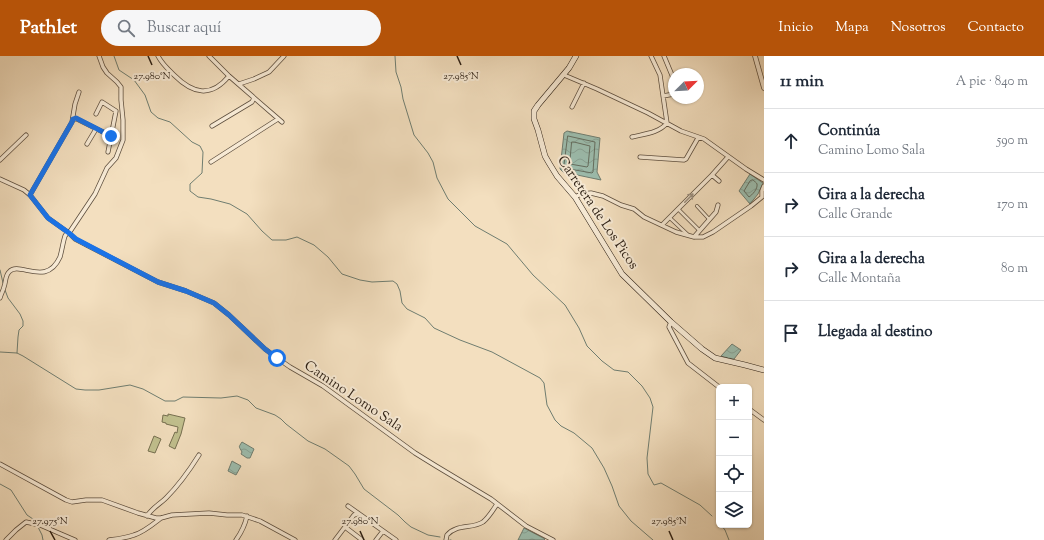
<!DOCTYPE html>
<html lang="es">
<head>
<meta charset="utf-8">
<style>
	:root { --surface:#fff; --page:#f6f6f7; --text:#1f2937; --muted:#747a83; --line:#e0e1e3; --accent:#b45309 }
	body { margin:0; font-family:"Sorts Mill Goudy",serif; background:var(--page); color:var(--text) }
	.controls { position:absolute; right:12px; bottom:12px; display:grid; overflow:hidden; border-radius:6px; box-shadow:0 1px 3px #0004 }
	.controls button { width:36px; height:36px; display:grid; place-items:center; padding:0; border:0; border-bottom:1px solid var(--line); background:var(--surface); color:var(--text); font:20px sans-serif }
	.compass { position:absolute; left:668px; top:12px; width:36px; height:36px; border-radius:50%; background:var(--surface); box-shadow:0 1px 3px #0004; rotate:66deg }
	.stop { position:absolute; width:12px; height:12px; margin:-9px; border:3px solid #1a73e8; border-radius:50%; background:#fff }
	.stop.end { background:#1a73e8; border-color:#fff; box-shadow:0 1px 4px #0008 }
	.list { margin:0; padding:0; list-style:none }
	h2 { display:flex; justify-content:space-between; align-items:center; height:52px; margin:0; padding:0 16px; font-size:17px }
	h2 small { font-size:13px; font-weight:400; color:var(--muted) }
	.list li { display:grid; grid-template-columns:26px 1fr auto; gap:12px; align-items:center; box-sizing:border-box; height:64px; padding:0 16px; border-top:1px solid var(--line) }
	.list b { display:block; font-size:15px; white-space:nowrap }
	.list p { margin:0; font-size:13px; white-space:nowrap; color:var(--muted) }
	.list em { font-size:13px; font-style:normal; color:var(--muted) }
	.icon { flex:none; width:22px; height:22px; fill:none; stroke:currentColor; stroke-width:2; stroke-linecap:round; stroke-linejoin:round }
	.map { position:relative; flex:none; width:764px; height:484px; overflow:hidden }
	header { display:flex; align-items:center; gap:24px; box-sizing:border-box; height:56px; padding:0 20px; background:var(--accent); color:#fff }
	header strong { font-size:19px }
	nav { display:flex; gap:22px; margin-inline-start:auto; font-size:14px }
	.search { width:280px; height:36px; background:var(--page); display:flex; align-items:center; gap:10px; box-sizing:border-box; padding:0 14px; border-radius:22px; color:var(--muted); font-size:15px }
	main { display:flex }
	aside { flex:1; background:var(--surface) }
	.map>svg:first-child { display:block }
</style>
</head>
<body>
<header>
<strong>Pathlet</strong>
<div class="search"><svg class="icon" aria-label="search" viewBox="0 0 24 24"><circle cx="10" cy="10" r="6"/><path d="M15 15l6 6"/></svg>Buscar aquí</div>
<nav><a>Inicio</a><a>Mapa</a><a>Nosotros</a><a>Contacto</a></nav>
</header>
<main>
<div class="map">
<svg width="764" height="484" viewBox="0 0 764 484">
	<defs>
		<pattern id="water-waves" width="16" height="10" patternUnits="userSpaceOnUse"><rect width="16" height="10" fill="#9cbdae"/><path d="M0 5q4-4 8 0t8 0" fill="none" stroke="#87a295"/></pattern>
	</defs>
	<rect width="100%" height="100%" fill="#f3dfbf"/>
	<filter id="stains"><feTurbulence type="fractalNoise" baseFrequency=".005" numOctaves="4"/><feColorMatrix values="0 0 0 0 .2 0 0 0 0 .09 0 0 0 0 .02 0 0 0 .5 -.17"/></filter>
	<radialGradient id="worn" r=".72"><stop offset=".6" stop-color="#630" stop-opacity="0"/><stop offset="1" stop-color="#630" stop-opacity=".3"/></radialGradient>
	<path fill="#c1c08e" stroke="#766f50" d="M168 358 185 362 181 378 175 393 169 390 175 376 177 377 178 371 166 368V367L162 366 163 359 168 360Z
		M154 380 161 383 155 397 148 395Z"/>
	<path fill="url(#water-waves)" stroke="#6f7d70" d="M567 75 600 82 597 116 601 124 563 116 560 113 564 77Z
		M750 118 763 127 758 138 750 148 739 135Z
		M732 288 741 294 734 303 728 302 721 300Z
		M242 386 254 393 250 402H247L241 398 242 396C239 390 238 392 242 386Z
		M232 405 241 410 236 419 228 415Z
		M524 472 545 483 544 484H518Z"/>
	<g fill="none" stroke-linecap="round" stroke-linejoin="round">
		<path stroke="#646e60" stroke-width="1" d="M568 80 595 86 593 116 592 117 564 112Z
			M572 86H574L590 90 588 110 587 111 570 108Z
			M753 124C754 125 757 127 757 128 758 133 752 139 749 141L744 135 750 125Z"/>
		<path stroke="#6f7d70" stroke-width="1" d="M114 0 119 14 134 24 145 39 151 56 158 62 170 66 192 86 200 90 203 96 202 117 190 128V135L198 141 211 143 230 148 247 158 262 175 272 184H286L297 181 314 189 328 201 342 218 360 224 372 226 393 225 397 228 400 235 402 247 407 253 425 262 434 272 460 284 492 296 540 322 544 327 547 349 555 364 561 370 574 377 592 392 604 412 612 430 619 450 631 465 646 478 653 484
			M395 0 396 16 401 31 403 43 414 79 428 97 433 106 437 122 448 143 475 170 507 188 533 219 565 249 579 272 587 290 602 305 614 314 628 316 642 330 650 342 653 351 647 402 648 418 654 429 661 427 700 449 712 460
			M0 214 3 227
			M5 234 8 242 20 258 23 265V270L19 274 18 281 17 297
			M0 296 17 297 23 300 76 333 85 334H99L130 329 143 333 165 345H175L183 341 221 342 237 340 248 344 256 352 275 359 281 363 286 368 308 385 325 393 349 410 355 418 364 433 398 459 405 466 411 471 428 479 440 481
			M0 428 11 434 27 459 36 465
			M721 469 725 474 729 484
			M38 471 42 479 43 484
			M450 484H451"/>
		<g stroke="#5d4e3e" stroke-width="4">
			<path id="pedestrian" d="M697 150 709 163
				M678 153 699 174
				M670 162 687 178"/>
		</g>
		<g stroke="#5d4e3e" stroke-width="5">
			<path id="minor" d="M158 0C162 8 168 13 174 19 193 38 211 42 229 20
				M209 0 229 20 282 66
				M651 0 660 19 667 67
				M664 0 674 24
				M564 19 597 33 648 57 681 75 704 83 746 113 764 124
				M239 28 254 23 269 16 284 0
				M663 40 674 38
				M572 51 584 27
				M96 58 102 46 116 55 108 96
				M73 63H77L111 80
				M212 70 252 46 254 42
				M632 81C644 78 659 77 667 67
				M87 88 96 73
				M640 101 684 104 686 103 698 82
				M0 104 26 79
				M211 106 278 63
				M712 119 719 125
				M0 123 24 134 30 139 48 162 69 177 75 183 158 226 186 235 214 247 229 259 265 293 277 302 290 311 323 330 415 397 436 410 491 443 526 470 553 484
				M30 139 72 66 75 48 79 36
				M575 141 581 138 591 137 603 140 621 149 634 153 644 161 676 176 694 181H703L713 176 751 150 762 141
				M762 141V135L764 130
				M662 169 712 119 728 101
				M694 181 716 156 718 149
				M0 242C1 238 3 235 4 231 6 226 5 220 9 216 19 204 46 232 60 201 62 194 63 186 65 180L67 177H69L95 138 107 112 116 102 123 84V64L121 44V31L117 26 107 17 103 11 99 0
				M671 266 669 271 688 307 719 331
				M749 353 764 364
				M0 408 66 444 72 446 86 444H102L138 457 156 462H161L172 459 209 457 227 459H242L260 465 295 484
				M348 450 396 484
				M147 460C152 452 160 448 166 442 179 429 189 415 199 399
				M345 471 362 484
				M6 484 16 474 26 466 40 469 75 484
				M109 484C117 483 126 482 134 479 144 476 152 469 161 462
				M236 484C241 477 245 469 247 460
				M335 484 354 459 357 458
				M376 484 383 475
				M446 484 447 479C456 468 472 473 483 466 489 461 493 454 497 448"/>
		</g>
		<g stroke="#5d4e3e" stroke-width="5.5">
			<path id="tertiary" d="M755 0 764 32"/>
		</g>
		<g stroke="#2b1e13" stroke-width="6">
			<path id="secondary" d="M576 0 569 12 538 49 534 55V63L538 74 545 100 549 107 557 120 575 141 622 218 671 266 702 293 715 302 745 309 764 314"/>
		</g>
		<use href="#pedestrian" stroke="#f7ead5" stroke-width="2.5"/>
		<use href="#minor" stroke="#f7ead5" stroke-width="3.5"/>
		<use href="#tertiary" stroke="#f7ead5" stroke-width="4"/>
		<use href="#secondary" stroke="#f7ead5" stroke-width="5"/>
	</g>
	<defs><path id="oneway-shaft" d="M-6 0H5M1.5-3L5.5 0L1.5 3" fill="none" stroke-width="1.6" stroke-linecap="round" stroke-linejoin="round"/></defs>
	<use stroke="#9b8e7e" href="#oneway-shaft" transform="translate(689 142) rotate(-45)"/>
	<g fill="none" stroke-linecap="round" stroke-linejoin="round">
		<path stroke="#1a73e8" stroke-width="5" d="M111 80 76 62 73 63 72 66 30 139 48 162 69 177 76 183 158 226 186 235 214 247 229 259 265 293 277 302"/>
	</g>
	<path fill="none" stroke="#2b1e13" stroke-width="1.5" d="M148 0 152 9M457 0 461 9M50 475 55 484M360 475 364 484M669 475 673 484"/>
	<g text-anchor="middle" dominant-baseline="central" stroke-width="4" stroke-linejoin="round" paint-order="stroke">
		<g font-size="14" fill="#2b1e13" stroke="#f7ead5">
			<text transform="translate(597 157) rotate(56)">Carretera de Los Picos</text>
			<text transform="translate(353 341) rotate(34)">Camino Lomo Sala</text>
		</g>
	</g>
	<g font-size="10" text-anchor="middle" fill="#2b1e13" stroke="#f7ead5" stroke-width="4" stroke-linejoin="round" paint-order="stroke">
		<text x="152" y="23">27.980°N</text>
		<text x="461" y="23">27.985°N</text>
		<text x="50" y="468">27.975°N</text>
		<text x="360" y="468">27.980°N</text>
		<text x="669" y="468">27.985°N</text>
	</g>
	<rect width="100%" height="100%" filter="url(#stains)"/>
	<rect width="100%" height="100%" fill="url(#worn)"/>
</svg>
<div class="controls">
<button>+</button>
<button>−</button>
<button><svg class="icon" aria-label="locate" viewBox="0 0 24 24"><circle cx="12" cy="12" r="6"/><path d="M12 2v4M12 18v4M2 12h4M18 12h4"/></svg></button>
<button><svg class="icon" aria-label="layers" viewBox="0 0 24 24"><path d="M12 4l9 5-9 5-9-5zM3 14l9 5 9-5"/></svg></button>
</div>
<svg class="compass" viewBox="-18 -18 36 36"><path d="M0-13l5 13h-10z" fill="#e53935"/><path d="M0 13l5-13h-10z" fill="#747a83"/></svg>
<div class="stop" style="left:277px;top:302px"></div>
<div class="stop end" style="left:111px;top:80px"></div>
</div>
<aside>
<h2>11 min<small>A pie · 840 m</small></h2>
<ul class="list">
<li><svg class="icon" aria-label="ahead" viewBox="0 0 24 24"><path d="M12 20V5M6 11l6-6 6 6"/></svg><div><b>Continúa</b><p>Camino Lomo Sala</p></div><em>590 m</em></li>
<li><svg class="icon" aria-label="right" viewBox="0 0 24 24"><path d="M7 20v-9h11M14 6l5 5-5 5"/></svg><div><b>Gira a la derecha</b><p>Calle Grande</p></div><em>170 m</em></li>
<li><svg class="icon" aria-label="right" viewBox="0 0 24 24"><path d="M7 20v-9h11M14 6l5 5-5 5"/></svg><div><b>Gira a la derecha</b><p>Calle Montaña</p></div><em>80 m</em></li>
<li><svg class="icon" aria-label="arrive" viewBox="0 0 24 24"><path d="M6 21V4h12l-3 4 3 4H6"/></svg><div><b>Llegada al destino</b></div></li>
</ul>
</aside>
</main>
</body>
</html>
